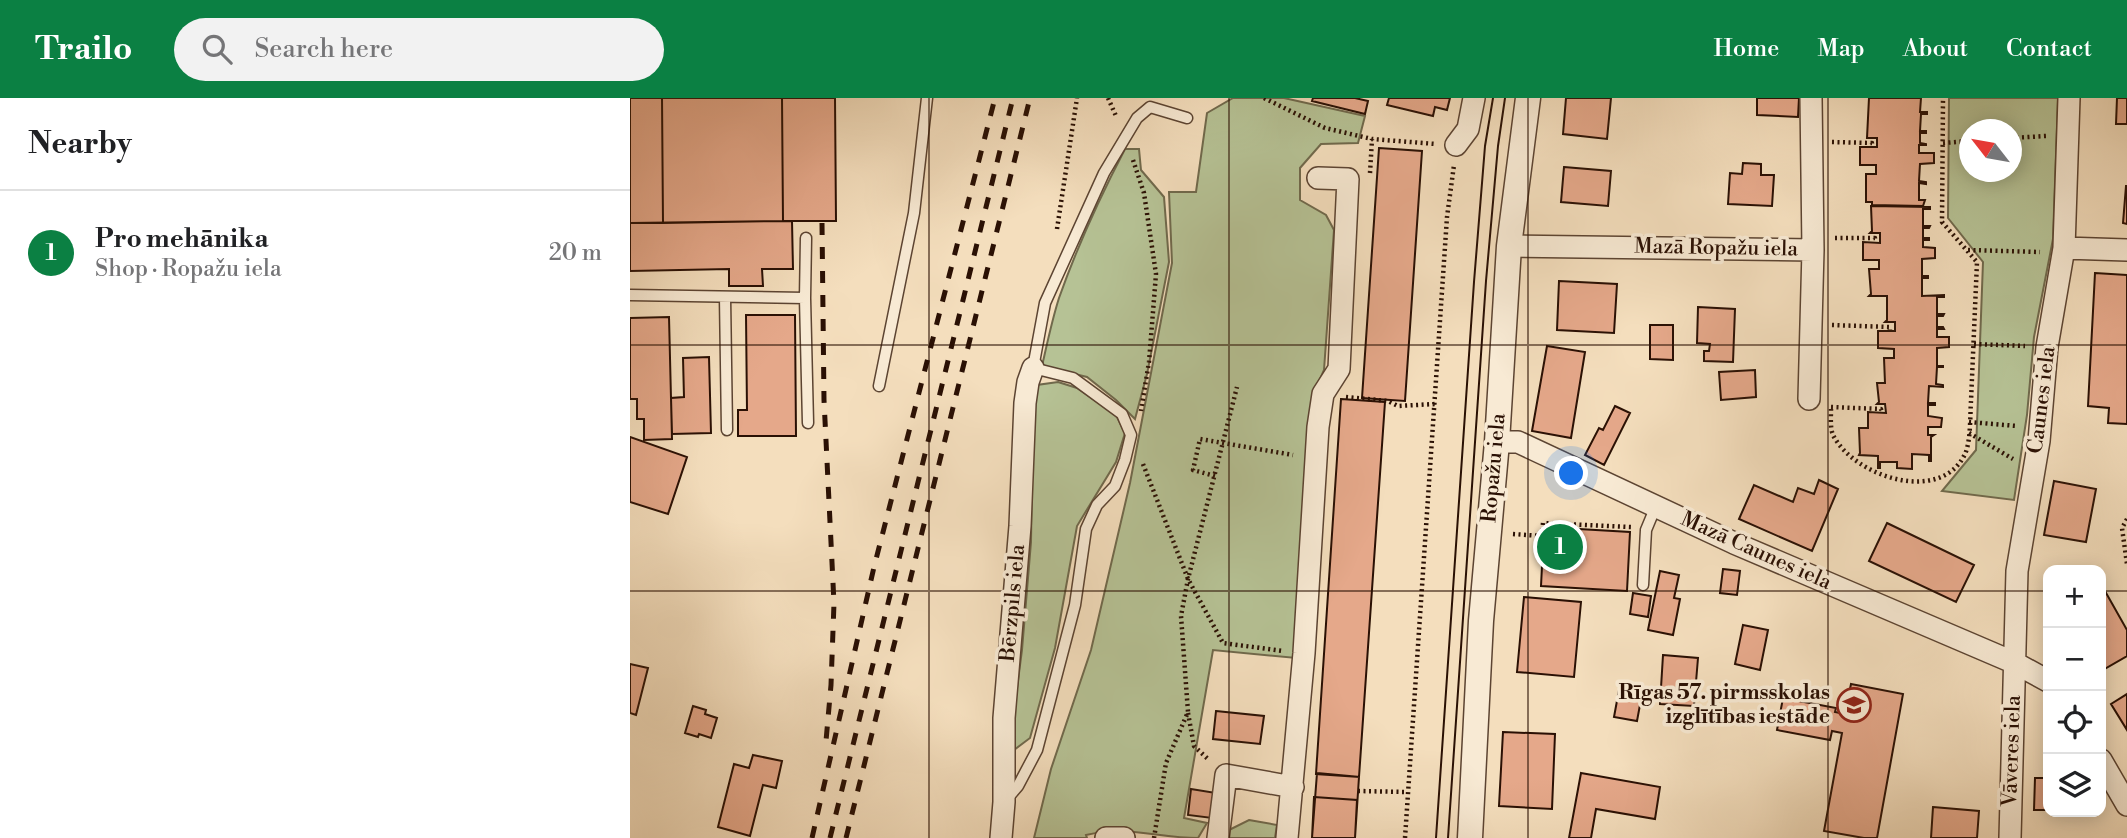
<!DOCTYPE html>
<html lang="en">
<head>
<meta charset="utf-8">
<style>
	:root { --surface:#fff; --page:#f2f2f2; --text:#202124; --muted:#757577; --line:#e0e0e0; --accent:#0b8043 }
	body { margin:0; font-family:"Libre Bodoni",serif; background:var(--page); color:var(--text) }
	.controls { position:absolute; right:21px; bottom:21px; display:grid; overflow:hidden; border-radius:14px; box-shadow:0 4px 18px #0003 }
	.controls button { width:63px; height:63px; display:grid; place-items:center; padding:0; border:0; border-bottom:2px solid var(--line); background:var(--surface); color:var(--text); font:35px sans-serif }
	.compass { position:absolute; left:1329px; top:21px; width:63px; height:63px; border-radius:50%; background:var(--surface); box-shadow:0 4px 18px #0003; rotate:301deg }
	.you { position:absolute; left:942px; top:376px; width:24px; height:24px; margin:-18px; border:5px solid #fff; border-radius:50%; background:#1a73e8; box-shadow:0 0 0 10px #1a73e833 }
	.badge { display:grid; place-items:center; width:46px; height:46px; border-radius:50%; background:var(--accent); color:#fff; font-size:23px; font-weight:700 }
	.pin { position:absolute; translate:-50% -50%; border:4px solid #fff; box-shadow:0 2px 7px #0006 }
	.list { margin:0; padding:0; list-style:none }
	h2 { display:flex; justify-content:space-between; align-items:center; height:91px; margin:0; padding:0 28px; font-size:30px }
	h2 small { font-size:23px; font-weight:400; color:var(--muted) }
	.list li { display:grid; grid-template-columns:46px 1fr auto; gap:21px; align-items:center; box-sizing:border-box; height:126px; padding:0 28px; border-top:2px solid var(--line) }
	.list b { display:block; font-size:26px; white-space:nowrap }
	.list p { margin:0; font-size:23px; white-space:nowrap; color:var(--muted) }
	.list em { font-size:23px; font-style:normal; color:var(--muted) }
	.icon { flex:none; width:38px; height:38px; fill:none; stroke:currentColor; stroke-width:2; stroke-linecap:round; stroke-linejoin:round }
	.map { position:relative; flex:none; width:1497px; height:740px; overflow:hidden }
	header { display:flex; align-items:center; gap:42px; box-sizing:border-box; height:98px; padding:0 35px; background:var(--accent); color:#fff }
	header strong { font-size:33px }
	nav { display:flex; gap:38px; margin-inline-start:auto; font-size:24px }
	.search { width:490px; height:63px; background:var(--page); display:flex; align-items:center; gap:18px; box-sizing:border-box; padding:0 24px; border-radius:38px; color:var(--muted); font-size:26px }
	main { display:flex }
	aside { flex:1; background:var(--surface) }
	.map>svg:first-child { display:block }
</style>
</head>
<body>
<header>
<strong>Trailo</strong>
<div class="search"><svg class="icon" aria-label="search" viewBox="0 0 24 24"><circle cx="10" cy="10" r="6"/><path d="M15 15l6 6"/></svg>Search here</div>
<nav><a>Home</a><a>Map</a><a>About</a><a>Contact</a></nav>
</header>
<main>
<aside>
<h2>Nearby<small></small></h2>
<ul class="list">
<li><span class="badge">1</span><div><b>Pro mehānika</b><p>Shop · Ropažu iela</p></div><em>20 m</em></li>
</ul>
</aside>
<div class="map">
<svg width="1497" height="740" viewBox="0 0 1497 740">
	<rect width="100%" height="100%" fill="#f4debd"/>
	<filter id="stains"><feTurbulence type="fractalNoise" baseFrequency=".00286" numOctaves="4"/><feColorMatrix values="0 0 0 0 .2 0 0 0 0 .09 0 0 0 0 .02 0 0 0 .5 -.17"/></filter>
	<radialGradient id="worn" r=".72"><stop offset=".6" stop-color="#630" stop-opacity="0"/><stop offset="1" stop-color="#630" stop-opacity=".3"/></radialGradient>
	<path fill="#b6c295" stroke="#70694c" stroke-width="2" fill-rule="evenodd" d="M603 0H654L735 18 728 45 691 46 670 70V102L696 117 704 132 694 272 684 295 666 560 583 552 554 720 577 725 568 740C527 740 498 727 456 737L457 740H404L421 671 461 552 500 385 542 165 539 94H566L577 15Z
		M1319 0H1428L1423 141 1404 239 1397 317 1384 402 1312 393 1346 352 1353 164 1318 120ZM1339 32H1381V74H1339Z
		M495 51H509L511 72 534 99 539 164 517 276 505 321 486 302 457 279 412 268C417 246 422 222 429 200 447 149 470 99 495 51Z
		M428 284 447 290 486 317 495 335 486 364 447 428 425 550 400 640 384 652 383 621 392 552 401 444 403 310 407 287Z
		M619 722 647 727 645 740H596L597 733Z"/>
	<path fill="#e5a88a" stroke="#2a1004" stroke-width="2" d="M0 0H32L33 125H0Z
		M32 0H152L153 123 33 125Z
		M152 0H205L206 123H153Z
		M683 0H725L738 3 735 16 682 3Z
		M759 0H820L817 12 805 9 803 18 757 7Z
		M936 0H981L977 41 933 36Z
		M1127 0H1169L1168 19 1127 17Z
		M1239 0H1291L1290 14H1297V16H1291L1290 33H1296V35H1290V45L1296 46V47H1289V55H1304V65L1290 66 1289 83 1296 84V86L1289 85V102H1295L1293 108 1242 107V104H1236V76H1246V67H1230V49H1247V40H1237Z
		M1487 0H1497V26H1486Z
		M749 50 792 53 775 303 732 300Z
		M1113 65 1131 66V77H1144L1142 108 1098 106 1100 75 1112 76Z
		M934 69 981 73 978 108 931 104Z
		M1496 88H1497V126L1493 125Z
		M1241 108 1300 109V111H1293V128H1300L1299 130H1293V140H1299V142H1293V149L1305 150V160L1292 161V178H1298V180H1292V198L1314 197V199H1307V216H1314L1313 218H1307V229H1313L1314 231H1307V239H1319V249L1307 250V268H1313V269H1307L1306 286 1313 287V289L1299 288 1298 305H1305V307H1298V318L1312 320 1311 329H1298V337H1304L1301 339V363H1299V357L1282 356V371L1267 370V364H1250V370H1248V358L1229 357 1230 355 1229 330H1238V314L1256 315 1255 306H1247L1249 304 1247 285H1255L1254 260H1264V251L1248 250V233H1265V224H1255L1257 222V198H1239L1241 196 1239 171H1249V162H1233V144L1250 145V135H1240L1242 133Z
		M162 123 163 171H132L133 188H99V171L0 173V125Z
		M1465 175 1497 177V326L1478 325 1479 310 1458 308Z
		M929 183 987 186 984 235 927 232Z
		M1068 209 1105 211 1103 264 1074 263V253H1079L1080 246 1067 245Z
		M116 217H165L166 338H108V312H117Z
		M39 219 42 341 14 342V321H7V301H0V220Z
		M1020 227H1043V262L1020 261Z
		M917 248 955 254 941 340 902 333Z
		M79 259 81 335 42 336 41 300 54 299 53 260Z
		M1125 272 1126 299 1091 302 1089 274Z
		M711 301 755 304 729 679 686 676Z
		M985 308 1000 315 974 367 955 357 969 330 973 332Z
		M0 339 57 359 38 416 0 404Z
		M1189 382 1208 391 1182 453 1109 421 1124 387 1163 404 1168 390 1184 396Z
		M1424 383 1466 391 1456 444 1414 437Z
		M1257 425 1344 467 1326 504 1239 463Z
		M914 429 1000 434 997 493 911 488Z
		M1093 471 1110 473 1107 497 1090 495Z
		M1030 473 1049 477 1044 500 1050 501 1043 537 1018 532Z
		M1471 486 1497 532V558L1471 573Z
		M1003 495 1021 498 1018 519 1000 516Z
		M894 499 951 504 944 579 887 574Z
		M1113 527 1138 532 1130 572 1105 566Z
		M1033 557 1068 560 1064 608 1030 606Z
		M0 566 18 570 6 617 0 615Z
		M1221 586 1273 596 1247 740H1234L1194 733 1212 635 1202 633 1200 642 1147 632 1153 600 1206 610 1205 614 1215 616Z
		M989 592 1012 596 1007 623 984 619Z
		M1497 596V632L1481 606Z
		M63 608 76 612 75 616 87 620 81 640 69 636 68 639 55 635Z
		M586 613 634 618 630 646 583 641Z
		M873 634 925 636 922 711 869 708Z
		M123 657 152 663 146 690 133 687 120 738 88 729 104 666 119 670Z
		M687 675 729 679 725 740H682Z
		M951 675 1030 689 1025 721 966 711 961 740H939Z
		M1405 680H1418V712H1404Z
		M561 691 586 695 582 720 558 717Z
		M684 699 727 702 725 740H682Z
		M1303 709 1349 713 1347 740H1301Z"/>
	<g fill="none" stroke-linecap="round" stroke-linejoin="round">
		<g stroke="#5c4432" stroke-width="13">
			<path id="service" d="M0 197 175 200 178 325
				M95 199 97 332
				M175 200 176 140
				M249 288 284 115 297 0
				M1013 487 1016 432 1026 408
				M376 702 388 688 407 652 445 507 456 431 467 407 485 388 495 362 501 337 492 316 443 280 403 270 415 205 474 75 507 20 520 9 557 20"/>
		</g>
		<g stroke="#5c4432" stroke-width="24">
			<path id="minor" d="M826 47 838 31 844 0
				M879 148 1183 152 1181 0
				M1434 150 1497 152
				M1179 301 1183 152
				M867 344H888L1104 445 1385 565 1418 583
				M1471 662 1497 707
				M371 740 374 704V620L390 428 395 305 398 284 403 270
				M476 740H494
				M588 740 596 677 663 689
				M657 740 674 555 688 329 693 296 709 271 718 81 688 80
				M1380 740 1387 473 1409 343 1417 249 1434 150 1439 0"/>
		</g>
		<g stroke="#5c4432" stroke-width="27">
			<path id="tertiary" d="M840 740 851 523 867 344 879 148 898 0"/>
		</g>
		<path stroke="#2a1004" stroke-width="4.5" stroke-dasharray="2 3.5" stroke-linecap="butt" d="M478 0 486 18
			M634 0 695 30 742 41 806 46
			M1381 40 1416 38
			M1202 44 1242 45V49
			M1313 45 1339 43
			M503 62 514 95 526 176 519 264 511 313
			M740 75 742 41
			M427 131 447 0
			M1205 140H1245V145
			M1338 152 1410 154
			M1202 227 1260 229V233
			M1344 246 1395 248
			M716 299 758 303 768 308 805 306
			M1201 309 1251 311 1252 315
			M1201 311C1201 319 1200 330 1203 337 1224 379 1311 407 1335 356 1341 343 1340 317 1341 303 1343 257 1345 210 1347 164L1312 124 1313 0
			M1339 324 1387 328
			M1339 335 1383 361
			M513 366 558 481 593 545 653 553
			M585 378 563 372 570 341 663 357
			M1497 421 1492 430 1497 466
			M883 436 912 438
			M912 438 913 425 1001 429
			M558 615 564 648 579 662
			M728 693 777 694
			M524 740 536 665 558 614 551 518 558 481 607 289
			M775 740 817 119 824 67"/>
		<use href="#service" stroke="#f8ead4" stroke-width="10"/>
		<use href="#minor" stroke="#f8ead4" stroke-width="21"/>
		<use href="#tertiary" stroke="#f8ead4" stroke-width="24"/>
		<path stroke="#2a1004" stroke-width="2" d="M806 740 844 184 855 48 863 0
			M818 740 856 183 868 48 875 0"/>
		<path stroke="#2a1004" stroke-width="5" stroke-dasharray="12 12" stroke-linecap="butt" d="M192 125 194 302 204 505 201 587 196 643
			M182 740 244 469 365 0
			M200 740 383 0
			M216 740 400 0"/>
	</g>
	<path fill="none" stroke="#2a1004" stroke-width="2" stroke-opacity="0.55" d="M299 0V740M599 0V740M898 0V740M1198 0V740M0 247H1497M0 493H1418M1471 493H1497"/>
	<defs>
		<g id="school-ring" transform="scale(1.75)"><circle r="9.5" fill="#f8ead4" stroke="#8f2418" stroke-width="1.5"/><path d="M0-5L7-2L0 1L-7-2ZM-4 1L0 2.5L4 1V4Q0 6-4 4Z" fill="#8f2418"/></g>
	</defs>
	<g fill-rule="evenodd">
		<use href="#school-ring" x="1224" y="607"/>
	</g>
	<g text-anchor="middle" dominant-baseline="central" stroke-width="7" stroke-linejoin="round" paint-order="stroke">
		<g font-size="21" fill="#2a1004" stroke="#f8ead4">
			<text transform="translate(1086 150) rotate(1)">Mazā Ropažu iela</text>
			<text transform="translate(1412 302) rotate(-83)">Caunes iela</text>
			<text transform="translate(864 370) rotate(-85)">Ropažu iela</text>
			<text transform="translate(1126 453) rotate(24)">Mazā Caunes iela</text>
			<text transform="translate(383 505) rotate(-85)">Bērzpils iela</text>
			<text transform="translate(1382 653) rotate(-88)">Vāveres iela</text>
		</g>
		<g font-size="21" font-weight="bold" fill="#2a1004" stroke="#f8ead4" text-anchor="end">
			<text x="1200" y="595">Rīgas 57. pirmsskolas<tspan x="1200" dy="24">izglītības iestāde</tspan></text>
		</g>
	</g>
	<rect width="100%" height="100%" filter="url(#stains)"/>
	<rect width="100%" height="100%" fill="url(#worn)"/>
</svg>
<div class="controls">
<button>+</button>
<button>−</button>
<button><svg class="icon" aria-label="locate" viewBox="0 0 24 24"><circle cx="12" cy="12" r="6"/><path d="M12 2v4M12 18v4M2 12h4M18 12h4"/></svg></button>
<button><svg class="icon" aria-label="layers" viewBox="0 0 24 24"><path d="M12 4l9 5-9 5-9-5zM3 14l9 5 9-5"/></svg></button>
</div>
<svg class="compass" viewBox="-18 -18 36 36"><path d="M0-13l5 13h-10z" fill="#e53935"/><path d="M0 13l5-13h-10z" fill="#757577"/></svg>
<div class="you"></div>
<div class="pin badge" style="left:930px;top:449px">1</div>
</div>
</main>
</body>
</html>
